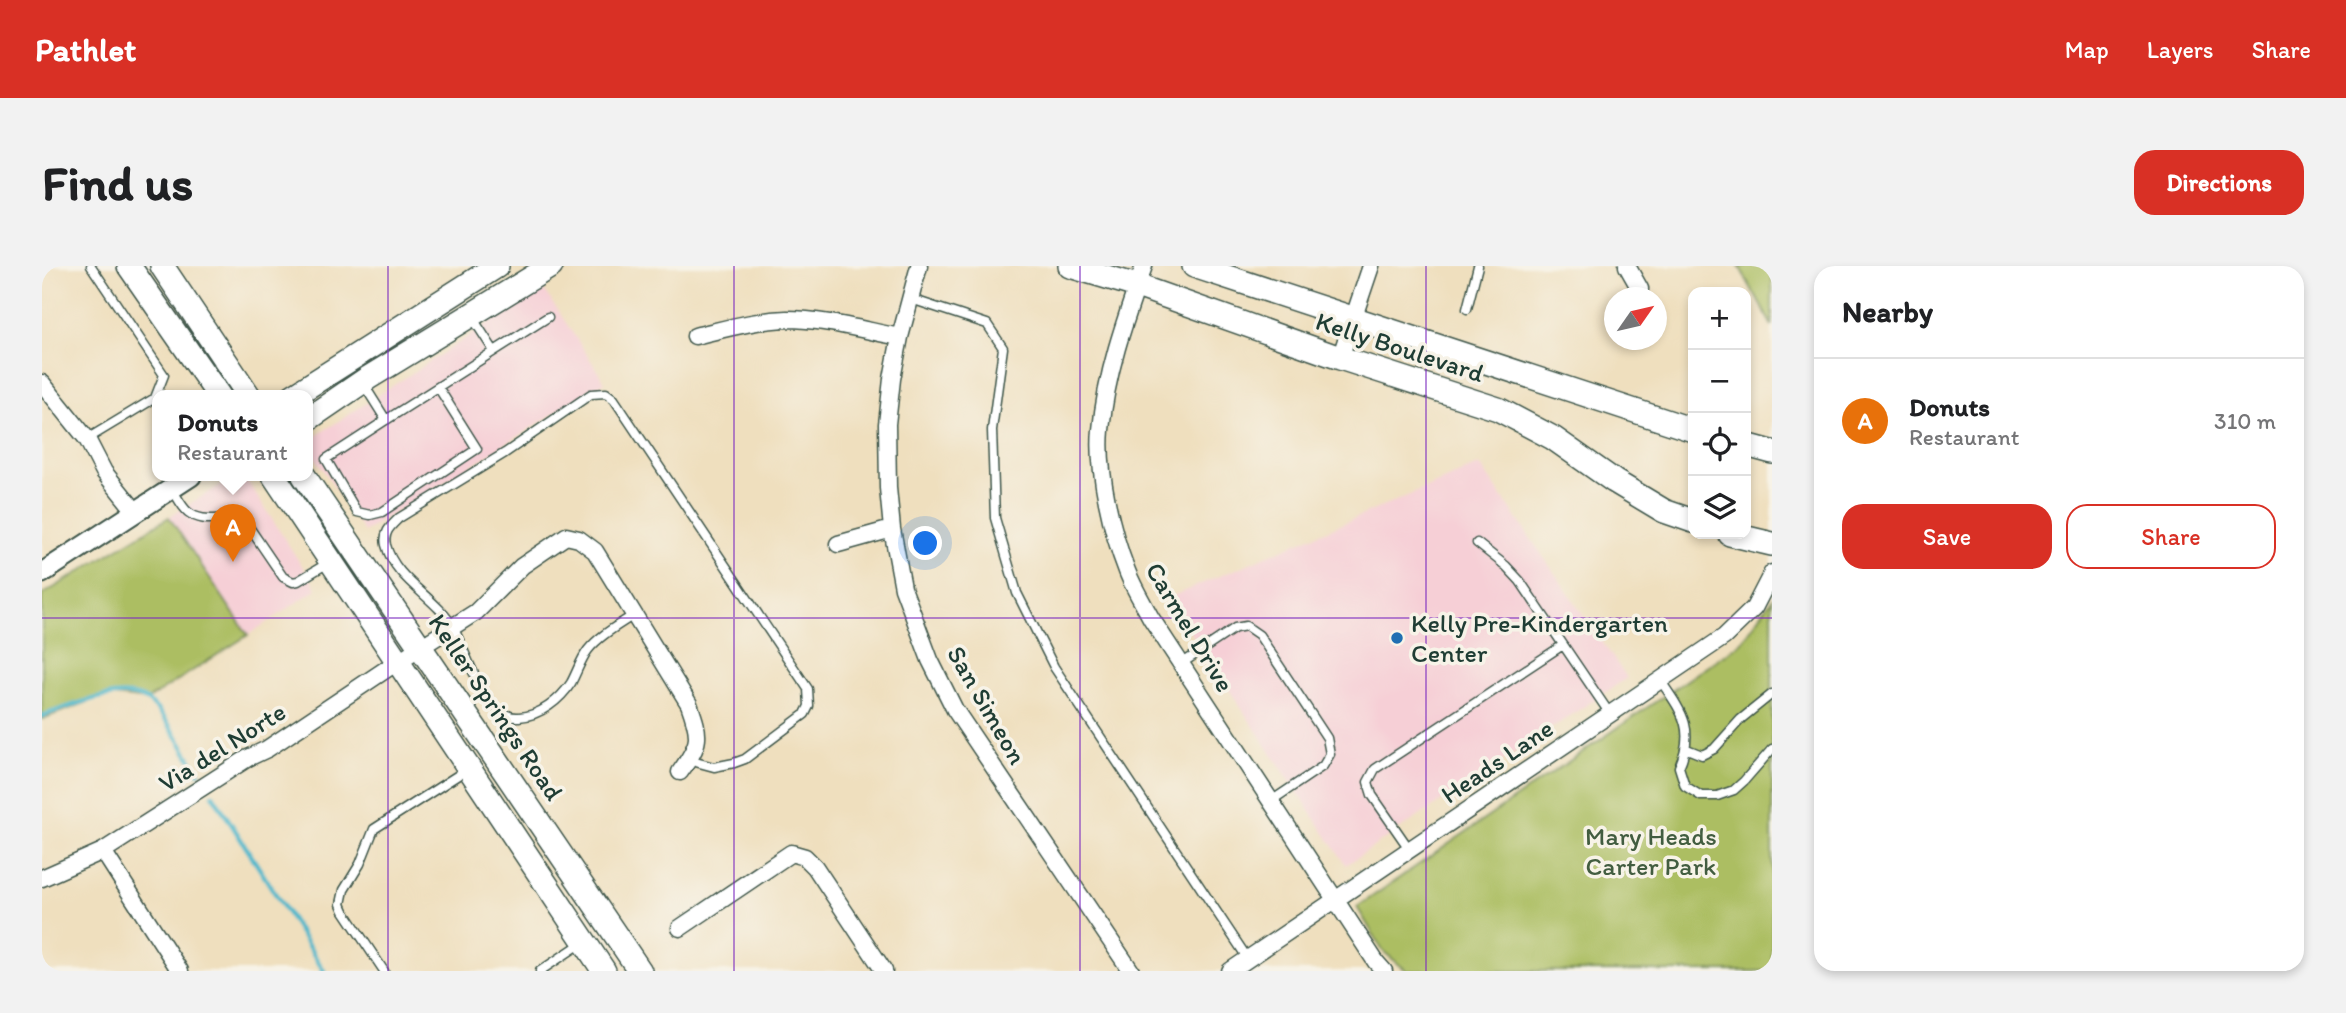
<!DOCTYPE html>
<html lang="en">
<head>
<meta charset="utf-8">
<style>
	:root { --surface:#fff; --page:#f2f2f2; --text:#202124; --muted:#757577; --line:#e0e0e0; --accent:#d93025 }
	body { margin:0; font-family:Itim,sans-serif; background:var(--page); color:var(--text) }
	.controls { position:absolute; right:21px; top:21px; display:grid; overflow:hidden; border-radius:14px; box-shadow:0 4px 10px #0003 }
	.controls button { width:63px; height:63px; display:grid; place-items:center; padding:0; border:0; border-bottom:2px solid var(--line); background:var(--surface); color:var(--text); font:35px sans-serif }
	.compass { position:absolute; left:1562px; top:21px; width:63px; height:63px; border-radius:50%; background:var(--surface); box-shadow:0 4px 10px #0003; rotate:56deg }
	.you { position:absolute; left:884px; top:278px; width:24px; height:24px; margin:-18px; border:5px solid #fff; border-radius:50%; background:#1a73e8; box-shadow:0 0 0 10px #1a73e833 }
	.badge { display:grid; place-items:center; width:46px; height:46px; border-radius:50%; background:var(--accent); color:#fff; font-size:23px; font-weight:700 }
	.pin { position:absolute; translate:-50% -58px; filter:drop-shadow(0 2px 4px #0008) }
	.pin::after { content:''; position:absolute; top:37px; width:24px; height:21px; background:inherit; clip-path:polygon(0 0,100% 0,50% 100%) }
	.popup { position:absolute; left:110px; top:124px; width:161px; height:91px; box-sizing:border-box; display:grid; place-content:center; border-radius:14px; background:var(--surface); filter:drop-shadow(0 2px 5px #0005); font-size:23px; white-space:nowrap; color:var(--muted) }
	.popup b { font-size:26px; color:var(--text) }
	.popup::after { content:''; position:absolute; left:50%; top:100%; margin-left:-14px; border:14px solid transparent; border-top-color:var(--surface) }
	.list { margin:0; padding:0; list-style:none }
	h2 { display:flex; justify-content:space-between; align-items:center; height:91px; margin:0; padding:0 28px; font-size:30px }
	h2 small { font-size:23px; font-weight:400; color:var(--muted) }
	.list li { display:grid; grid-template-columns:46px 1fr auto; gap:21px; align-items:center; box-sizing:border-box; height:126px; padding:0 28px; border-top:2px solid var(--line) }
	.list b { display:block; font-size:26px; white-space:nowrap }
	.list p { margin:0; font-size:23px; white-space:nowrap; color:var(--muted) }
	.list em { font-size:23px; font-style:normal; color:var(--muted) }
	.actions { display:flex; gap:14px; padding:21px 28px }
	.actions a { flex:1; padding:16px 0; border:2px solid var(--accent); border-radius:21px; text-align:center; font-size:24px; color:var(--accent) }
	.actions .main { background:var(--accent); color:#fff }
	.icon { flex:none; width:38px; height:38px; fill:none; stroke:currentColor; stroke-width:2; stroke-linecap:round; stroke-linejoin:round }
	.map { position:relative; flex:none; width:1730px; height:705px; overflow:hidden; border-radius:21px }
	header { display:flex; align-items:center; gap:42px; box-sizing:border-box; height:98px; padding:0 35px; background:var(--accent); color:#fff }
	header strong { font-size:33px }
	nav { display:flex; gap:38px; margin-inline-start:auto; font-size:24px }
	.intro { display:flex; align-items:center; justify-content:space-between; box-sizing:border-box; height:168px; padding:0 42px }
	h1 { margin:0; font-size:49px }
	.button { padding:18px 32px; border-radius:21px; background:var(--accent); color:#fff; font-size:24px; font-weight:700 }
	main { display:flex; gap:42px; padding:0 42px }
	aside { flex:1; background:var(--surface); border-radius:21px; box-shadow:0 4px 10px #0003 }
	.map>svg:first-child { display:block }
</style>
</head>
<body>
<header>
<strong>Pathlet</strong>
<nav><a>Map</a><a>Layers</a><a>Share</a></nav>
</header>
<div class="intro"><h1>Find us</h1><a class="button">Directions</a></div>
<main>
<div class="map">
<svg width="1730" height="705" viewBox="0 0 1730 705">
	<rect width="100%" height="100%" fill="#f7f3e8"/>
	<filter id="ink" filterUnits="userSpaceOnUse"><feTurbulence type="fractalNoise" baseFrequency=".0143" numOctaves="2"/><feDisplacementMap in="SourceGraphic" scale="14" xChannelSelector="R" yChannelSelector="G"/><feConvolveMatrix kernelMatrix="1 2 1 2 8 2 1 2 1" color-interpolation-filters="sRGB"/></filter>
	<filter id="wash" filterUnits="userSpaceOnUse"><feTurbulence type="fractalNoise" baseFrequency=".00686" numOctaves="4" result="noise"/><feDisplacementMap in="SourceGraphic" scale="28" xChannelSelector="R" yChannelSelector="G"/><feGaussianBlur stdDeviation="1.57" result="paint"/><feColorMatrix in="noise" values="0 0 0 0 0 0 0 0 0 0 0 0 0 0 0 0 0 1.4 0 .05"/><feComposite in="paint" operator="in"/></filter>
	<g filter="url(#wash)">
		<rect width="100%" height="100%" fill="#efdfbe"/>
		<path fill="#f6cfd6" d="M501 22 563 116 322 266 266 181V175Z
			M1438 199 1585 412 1304 599 1126 332Z
			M193 210H202L275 323 206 369 127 251Z"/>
		<path fill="#acbe62" stroke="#667e4b" stroke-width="2" d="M1697 0H1730V60Z
			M127 251 206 369 105 434 64 429 0 453V329Z
			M1730 333V705H1365L1341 685 1315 641 1699 377Z"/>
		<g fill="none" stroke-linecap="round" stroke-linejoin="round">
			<path stroke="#4db7cb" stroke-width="4.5" d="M0 450C27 441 80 417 106 435 123 447 145 488 157 507
				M171 529 282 705"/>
		</g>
	</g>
	<g filter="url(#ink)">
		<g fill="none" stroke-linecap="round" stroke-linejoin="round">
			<g stroke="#3e5549" stroke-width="11">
				<path id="service" d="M869 33 945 58 961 82 950 164 953 252 975 327 1012 401 1206 693
					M1425 43 1436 0
					M430 51 452 85
					M322 119 344 154 506 51
					M344 154 284 193 315 246 328 249 340 246 435 183 396 121
					M45 173 113 132 122 109 49 0
					M130 223C135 230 139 240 146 246 165 261 185 245 205 258L241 311 251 316 256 315 286 297
					M1435 277 1464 300 1478 315 1568 448
					M593 348C577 359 558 369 546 384 539 393 535 406 529 417 518 434 498 450 477 451 443 454 424 385 411 361 394 331 353 314 344 279 341 266 349 260 357 252L463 187 549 128 564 127 572 133 766 423 767 440 763 448 703 493 692 497 672 501 646 494
					M1139 398 1193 362 1204 360 1217 369 1285 472 1288 488 1281 500 1229 535
					M1618 414C1640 446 1654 463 1637 501L1643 520 1659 530H1675L1692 524 1702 515 1730 483
					M1645 483 1660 489 1672 483 1699 453 1730 428
					M1368 584 1330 529 1326 516 1333 503 1521 379
					M342 705 302 645 299 638 302 624 318 598 332 563 424 504
					M498 705 540 677"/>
			</g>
			<g stroke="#3e5549" stroke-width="19">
				<path id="minor" d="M877 0 858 71 850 113 845 158 846 222 850 263 861 322 888 394 913 444 1089 705
					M1102 0C1083 54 1064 107 1059 164 1055 205 1070 267 1085 305 1091 321 1101 337 1109 352L1334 696 1342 705
					M1585 0 1598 23
					M653 70C683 63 713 54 745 53 782 53 821 64 858 71
					M1298 92 1329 0
					M0 117 45 173 62 206 94 246
					M796 278 850 263
					M61 585 138 705
					M0 612 61 585 206 492 225 483 355 396 434 346 480 300 524 270 537 273 553 285 647 438C659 471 659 477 638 506
					M638 662 749 587 763 591 773 601 842 705
					M1188 705 1682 371 1712 342 1730 307"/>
			</g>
			<g stroke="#3e5549" stroke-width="23">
				<path id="tertiary" d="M0 307 149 210"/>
			</g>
			<g stroke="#3e5549" stroke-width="26">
				<path id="secondary" d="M87 0 177 130
					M120 0 207 130
					M1028 0 1095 20 1298 92 1456 143 1511 172 1572 215 1622 245 1651 255
					M1152 0 1651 164
					M251 130 455 0
					M266 153 326 112 509 0
					M1704 179 1730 186
					M232 210 562 705
					M262 210 598 705
					M1688 268 1730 278"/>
			</g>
			<use href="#service" stroke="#fff" stroke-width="8"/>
			<use href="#minor" stroke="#fff" stroke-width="16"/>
			<use href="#tertiary" stroke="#fff" stroke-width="19"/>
			<use href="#secondary" stroke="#fff" stroke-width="23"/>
		</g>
	</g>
	<path fill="none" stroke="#7b2cbf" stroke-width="2" stroke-opacity="0.55" d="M346 0V705M692 0V705M1038 0V705M1384 0V705M0 352H1730"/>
	<circle fill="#1f6fb2" stroke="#f7f3e8" stroke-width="2.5" cx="1355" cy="372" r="7"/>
	<g text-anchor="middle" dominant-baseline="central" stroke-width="7" stroke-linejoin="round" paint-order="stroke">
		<g font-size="26" fill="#1f3d34" stroke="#f7f3e8">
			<text transform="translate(1358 81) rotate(18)">Kelly Boulevard</text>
			<text transform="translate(1148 361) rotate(59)">Carmel Drive</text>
			<text transform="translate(945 439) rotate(60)">San Simeon</text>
			<text transform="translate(454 441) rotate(56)">Keller Springs Road</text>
			<text transform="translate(180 481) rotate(-32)">Via del Norte</text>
			<text transform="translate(1455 495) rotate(-34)">Heads Lane</text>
		</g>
		<g font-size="26" fill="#1f3d34" stroke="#f7f3e8" text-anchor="start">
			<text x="1369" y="357">Kelly Pre-Kindergarten<tspan x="1369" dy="30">Center</tspan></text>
		</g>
		<g font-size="26" fill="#425d40" stroke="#f7f3e8">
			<text x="1609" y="570">Mary Heads<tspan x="1609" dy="30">Carter Park</tspan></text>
		</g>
	</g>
</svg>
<div class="controls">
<button>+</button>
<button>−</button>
<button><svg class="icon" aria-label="locate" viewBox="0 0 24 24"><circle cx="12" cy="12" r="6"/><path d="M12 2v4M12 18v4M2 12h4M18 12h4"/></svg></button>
<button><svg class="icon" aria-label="layers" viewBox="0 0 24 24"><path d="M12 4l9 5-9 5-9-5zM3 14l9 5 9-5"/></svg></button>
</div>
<svg class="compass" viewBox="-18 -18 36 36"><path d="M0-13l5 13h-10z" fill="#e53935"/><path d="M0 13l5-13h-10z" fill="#757577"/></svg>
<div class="you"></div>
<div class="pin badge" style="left:191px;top:296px;background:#e8710a">A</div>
<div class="popup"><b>Donuts</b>Restaurant</div>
</div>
<aside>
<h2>Nearby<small></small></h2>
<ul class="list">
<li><span class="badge" style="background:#e8710a">A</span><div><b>Donuts</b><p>Restaurant</p></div><em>310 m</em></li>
</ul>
<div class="actions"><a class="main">Save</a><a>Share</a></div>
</aside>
</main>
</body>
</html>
